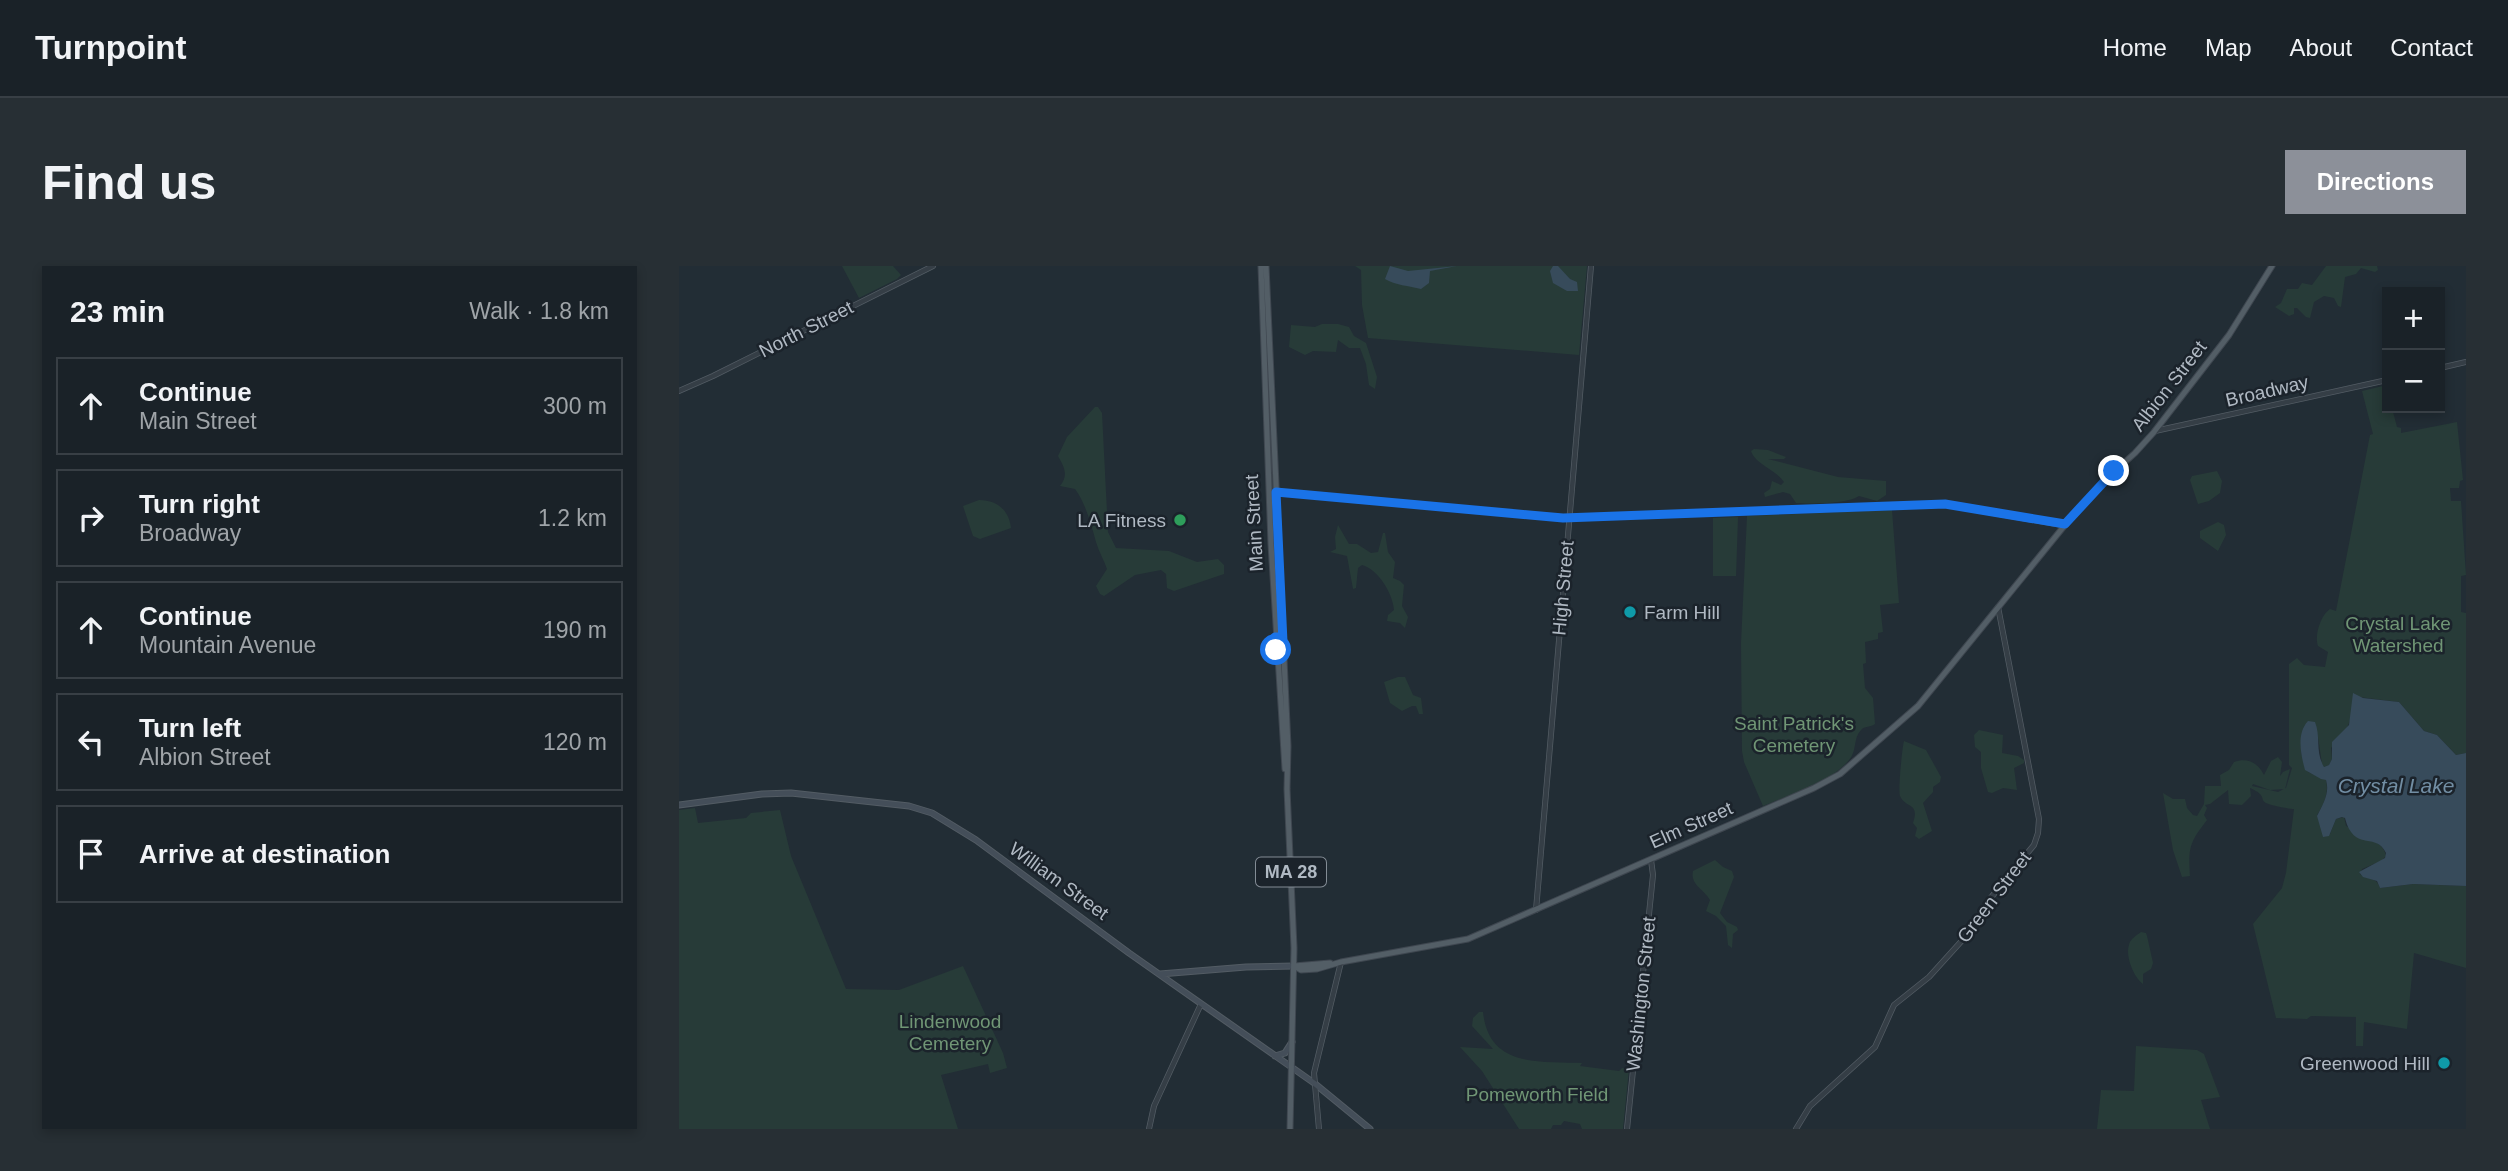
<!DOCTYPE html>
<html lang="en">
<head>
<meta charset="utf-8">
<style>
	:root { --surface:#1a2228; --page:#272f34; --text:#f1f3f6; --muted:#9fa4a8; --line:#383f45; --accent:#8c9099 }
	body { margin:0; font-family:Arial,sans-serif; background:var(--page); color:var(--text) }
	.controls { position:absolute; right:21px; top:21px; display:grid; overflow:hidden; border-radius:0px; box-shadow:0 4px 10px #0003 }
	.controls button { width:63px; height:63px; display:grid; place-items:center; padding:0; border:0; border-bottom:2px solid var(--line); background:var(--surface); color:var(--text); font:35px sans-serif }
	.stop { position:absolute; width:21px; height:21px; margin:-16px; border:5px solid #1a73e8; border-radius:50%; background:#fff }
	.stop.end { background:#1a73e8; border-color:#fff; box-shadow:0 2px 7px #0008 }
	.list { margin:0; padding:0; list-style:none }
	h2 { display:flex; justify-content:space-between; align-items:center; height:91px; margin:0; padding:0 28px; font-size:30px }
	h2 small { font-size:23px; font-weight:400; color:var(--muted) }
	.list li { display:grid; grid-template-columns:46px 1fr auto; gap:21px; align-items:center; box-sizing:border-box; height:98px; margin:0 14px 14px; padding:0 14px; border:2px solid var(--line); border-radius:0px }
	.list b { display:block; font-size:26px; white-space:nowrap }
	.list p { margin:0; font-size:23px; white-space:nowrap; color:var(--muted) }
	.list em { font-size:23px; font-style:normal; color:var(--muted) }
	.icon { flex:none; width:38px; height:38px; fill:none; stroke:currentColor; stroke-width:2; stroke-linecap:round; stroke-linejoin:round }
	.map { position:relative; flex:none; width:1787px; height:863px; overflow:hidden; border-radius:0px }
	header { display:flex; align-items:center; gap:42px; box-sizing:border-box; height:98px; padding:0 35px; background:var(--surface); border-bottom:2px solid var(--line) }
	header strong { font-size:33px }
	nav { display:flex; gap:38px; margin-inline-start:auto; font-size:24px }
	.intro { display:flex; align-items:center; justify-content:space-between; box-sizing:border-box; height:168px; padding:0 42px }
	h1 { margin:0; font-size:49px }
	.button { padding:18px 32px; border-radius:0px; background:var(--accent); color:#fff; font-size:24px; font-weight:700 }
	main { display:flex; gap:42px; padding:0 42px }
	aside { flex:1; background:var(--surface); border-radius:0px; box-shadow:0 4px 10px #0003 }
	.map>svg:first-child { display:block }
</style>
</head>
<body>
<header>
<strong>Turnpoint</strong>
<nav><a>Home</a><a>Map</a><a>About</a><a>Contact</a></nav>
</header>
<div class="intro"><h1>Find us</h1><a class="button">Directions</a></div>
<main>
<aside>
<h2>23 min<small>Walk · 1.8 km</small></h2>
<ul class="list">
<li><svg class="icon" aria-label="ahead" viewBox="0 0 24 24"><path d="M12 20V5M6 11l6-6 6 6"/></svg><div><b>Continue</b><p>Main Street</p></div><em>300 m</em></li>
<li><svg class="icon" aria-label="right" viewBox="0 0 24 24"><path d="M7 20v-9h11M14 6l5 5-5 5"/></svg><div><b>Turn right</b><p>Broadway</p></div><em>1.2 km</em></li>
<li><svg class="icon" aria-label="ahead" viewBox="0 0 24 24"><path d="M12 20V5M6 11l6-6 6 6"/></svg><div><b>Continue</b><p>Mountain Avenue</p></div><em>190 m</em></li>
<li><svg class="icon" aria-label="left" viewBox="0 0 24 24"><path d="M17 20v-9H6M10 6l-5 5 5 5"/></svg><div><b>Turn left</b><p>Albion Street</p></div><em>120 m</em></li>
<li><svg class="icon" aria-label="arrive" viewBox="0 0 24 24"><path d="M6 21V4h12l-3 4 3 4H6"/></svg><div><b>Arrive at destination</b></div></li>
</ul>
</aside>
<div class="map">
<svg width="1787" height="863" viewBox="0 0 1787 863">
	<rect width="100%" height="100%" fill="#222d35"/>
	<path fill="#273b38" d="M163 0H214L222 9 218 13 180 32Z
		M676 0H908L900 89 689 72 683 39 682 4Z
		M1647 0H1698L1699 4 1696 6 1682 2 1677 8 1666 11 1662 41 1659 40 1655 32 1645 30 1635 36 1631 52 1627 51 1618 42H1615V48L1610 50 1596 41 1602 37 1608 23H1619L1623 17 1633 19Z
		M643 58H659L670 61 675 70 687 77 698 111 696 123 690 119 687 98 681 82H670L659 74 657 86 634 85 626 89 610 81 612 59 636 61Z
		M1708 119V142H1713L1718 161 1722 162V167L1778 156 1784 214 1781 215 1780 222H1771L1772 235H1782L1787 309 1782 310V346L1787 347V487L1777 489 1758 469 1745 465 1720 436 1680 431 1668 462 1652 482 1653 493 1650 499 1645 501 1643 498 1639 471 1624 481 1622 487 1629 506 1647 514C1650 527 1645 538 1638 549L1644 567 1651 568 1657 553 1665 551 1667 560C1680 567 1705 574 1707 590L1702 595 1683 603 1681 608C1689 614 1698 611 1701 622L1734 618 1787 620V702L1735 687 1728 763 1685 756 1684 780H1677V751L1632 750 1628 753 1597 752 1574 658 1603 622 1607 607 1615 543C1610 543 1590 539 1587 537 1582 534 1585 532 1581 528 1578 525 1575 524 1571 522L1572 530 1563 539 1550 538 1549 524 1531 538 1526 539 1528 542 1525 549 1528 554C1511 576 1509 581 1511 610L1503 611 1494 584 1484 527 1494 533H1506L1508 542 1514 549 1518 550 1525 538 1526 520H1542L1541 509 1550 504 1555 496C1569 491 1579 497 1585 509L1592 495 1599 491 1603 496 1601 510 1604 506 1611 503 1606 523 1591 524 1574 518 1573 520 1599 526 1607 522 1613 502 1610 499V398L1618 392 1625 399 1646 401 1649 386 1639 380C1635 369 1642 349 1651 343L1657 345 1691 169 1694 168 1683 125Z
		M416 141H419L423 147 429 266 437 282 490 285 518 296 539 293 545 299V308L495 325 488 322 487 308 482 304 456 309 425 330 421 328 417 320 428 303C425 294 420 286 417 276 412 258 407 238 396 223L381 220C390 209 385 201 379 190L388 171Z
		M1075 183 1089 184 1107 191 1105 193H1089L1159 211 1207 215V229L1198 235 1180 230C1168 238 1131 238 1117 237L1111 228 1104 226 1086 231 1085 227 1091 223 1093 215 1102 219 1105 216C1096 203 1076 198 1072 185Z
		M1538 205 1543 215 1541 227 1530 235 1519 238 1511 214 1513 210Z
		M300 234C318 234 330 244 332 262L301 273 294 270 284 240Z
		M1213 244 1220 337 1201 339 1204 366 1199 367V373L1186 376 1187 397 1184 398 1186 422 1194 432 1196 458C1192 461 1185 460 1182 464 1174 472 1178 485 1170 494 1150 518 1112 528 1084 540L1065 496 1063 485 1062 377 1068 250Z
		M1059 251 1057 310H1034V252Z
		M1539 256 1545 259 1547 269 1539 285 1521 272V265Z
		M659 259 670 278H678L692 287 699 286 704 267H706L709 286 716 296 714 312 721 315 725 319 723 340 729 351 726 362 721 357 708 355 709 349 715 344C714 328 699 303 683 299L679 302 677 322 674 323 668 290 651 286 657 283 656 271Z
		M719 411H726L734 429 742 432 744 448H740L737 440H733L723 445 711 437 705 416Z
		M1300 464 1324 469 1323 487 1339 490 1345 494V497L1335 502 1338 524 1324 522 1313 527 1309 526 1302 502V486L1296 481 1295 469Z
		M1225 475 1247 484 1262 511 1261 516 1254 521V526L1244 537 1253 565 1240 573 1236 570 1238 562 1234 557C1241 536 1227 543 1221 530 1219 525 1223 482 1225 475Z
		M16 542 19 557 67 552 72 547 101 544 112 590 167 723 220 724 284 700 324 787 328 802 311 807 309 798 262 809 279 863H0V544Z
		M1036 594 1044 601 1053 605 1055 611 1041 647 1048 656 1058 661 1059 664 1054 668 1053 682 1049 679 1047 660 1037 650 1027 645 1031 634C1025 623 1011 619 1014 605Z
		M1462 666 1467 667 1468 670 1474 697 1472 703 1464 708V718C1455 712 1446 690 1450 679 1451 673 1458 669 1462 666Z
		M800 746H804C810 802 860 795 903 797L901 800 940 805 943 802 950 803 944 863H903L901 858 885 855 882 859H874L872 863H840L803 805 781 781 814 783 793 760 794 752Z
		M1457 780 1518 784 1525 788 1541 831 1522 834 1531 863H1418L1422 824 1455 825Z"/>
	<path fill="#374b5b" d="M711 0 729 5 778 0 751 5 750 17 742 23C730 20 716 19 706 13Z
		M874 0H879L891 13 898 16 899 25H888L874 17 871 5Z
		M1674 427 1684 432 1720 436 1745 465 1758 469 1777 489 1787 487V620L1734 618 1701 622 1698 615 1684 611 1680 606 1706 592 1707 587C1697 565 1675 587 1666 552L1663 551 1657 553 1650 570 1644 571 1638 550C1644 538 1651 527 1647 514L1642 513 1626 504C1622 489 1617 468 1629 455L1636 456C1642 471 1636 486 1645 501L1650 499 1653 493V476L1670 459Z"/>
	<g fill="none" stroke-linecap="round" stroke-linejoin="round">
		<g stroke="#535c64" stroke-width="6">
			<path id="tertiary" d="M1761 102 1787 96
				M0 125 34 110 254 0
				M1476 165 1708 114
				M857 644 912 0
				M470 863 475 840 522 738
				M640 863 635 807 662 696
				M948 863 974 609 972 594
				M1117 863 1131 840 1196 781 1215 739 1250 711 1288 669 1310 634 1355 579 1359 567 1360 553 1319 341"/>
		</g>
		<g stroke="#535c64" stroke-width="7">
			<path id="secondary" d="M597 226 884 252 1266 238 1386 259
				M0 539 83 528 112 527 230 540 253 547 297 574 450 687 635 817 691 863
				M481 708 567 701 615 700
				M596 790 606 787 613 776"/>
		</g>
		<g stroke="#3f4750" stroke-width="7">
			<path id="primary" d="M582 0 592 278 606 503
				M587 0 609 480 608 523 615 682 611 863
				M615 700 622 704 638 703 662 696 789 673 1135 522 1161 508 1239 440 1386 259 1426 214 1456 187 1475 166 1550 69 1593 0
				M615 700 651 697"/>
		</g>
		<use href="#tertiary" stroke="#353e46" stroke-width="4.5"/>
		<use href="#secondary" stroke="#444e59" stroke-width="5"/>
		<use href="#primary" stroke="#535e66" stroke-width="5"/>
	</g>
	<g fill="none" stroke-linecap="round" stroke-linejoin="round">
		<path stroke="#1a73e8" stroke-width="9" d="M597 384 596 371H602L604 376 597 226 884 252 1266 238 1386 258 1435 205"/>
	</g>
	<circle fill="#2e9e5b" stroke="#1b232b" stroke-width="2.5" cx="501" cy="254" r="7"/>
	<g fill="#0f9aa8" stroke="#1b232b" stroke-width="2.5">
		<circle cx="951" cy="346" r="7"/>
		<circle cx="1765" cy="797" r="7"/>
	</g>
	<g text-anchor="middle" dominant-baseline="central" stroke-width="5" stroke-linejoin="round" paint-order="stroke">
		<rect fill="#1b232b" stroke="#838c95" stroke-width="2" x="577" y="591.5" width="70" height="29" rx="5"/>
		<g font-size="18" font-weight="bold" fill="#b0b9c3">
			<text x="612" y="606">MA 28</text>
		</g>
		<g font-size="19" fill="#b0b9c3" stroke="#1b232b">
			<text transform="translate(127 63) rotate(-27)">North Street</text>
			<text transform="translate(1490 120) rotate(-52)">Albion Street</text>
			<text transform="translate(1588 125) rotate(-13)">Broadway</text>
			<text transform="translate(575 257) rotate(-93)">Main Street</text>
			<text transform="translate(884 322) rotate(-85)">High Street</text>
			<text transform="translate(1012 559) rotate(-24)">Elm Street</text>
			<text transform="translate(380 615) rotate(36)">William Street</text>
			<text transform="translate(1315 631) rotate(-53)">Green Street</text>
			<text transform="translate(962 728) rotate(-84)">Washington Street</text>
		</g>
		<g font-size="19" fill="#b0b9c3" stroke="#1b232b" text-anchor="end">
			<text x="487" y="254">LA Fitness</text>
			<text x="965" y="346" text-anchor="start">Farm Hill</text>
			<text x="1751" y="797">Greenwood Hill</text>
		</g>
		<g font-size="19" fill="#709675" stroke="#1b232b">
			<text x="1719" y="357">Crystal Lake<tspan x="1719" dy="22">Watershed</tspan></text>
			<text x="1115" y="457">Saint Patrick's<tspan x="1115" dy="22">Cemetery</tspan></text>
			<text x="271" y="755">Lindenwood<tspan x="271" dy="22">Cemetery</tspan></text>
			<text x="858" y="828">Pomeworth Field</text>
		</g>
		<g font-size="21" font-style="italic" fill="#728ea4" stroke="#1b232b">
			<text x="1717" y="519">Crystal Lake</text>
		</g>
	</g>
</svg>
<div class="controls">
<button>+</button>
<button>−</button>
</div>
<div class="stop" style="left:597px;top:384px"></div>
<div class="stop end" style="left:1435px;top:205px"></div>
</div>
</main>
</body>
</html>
